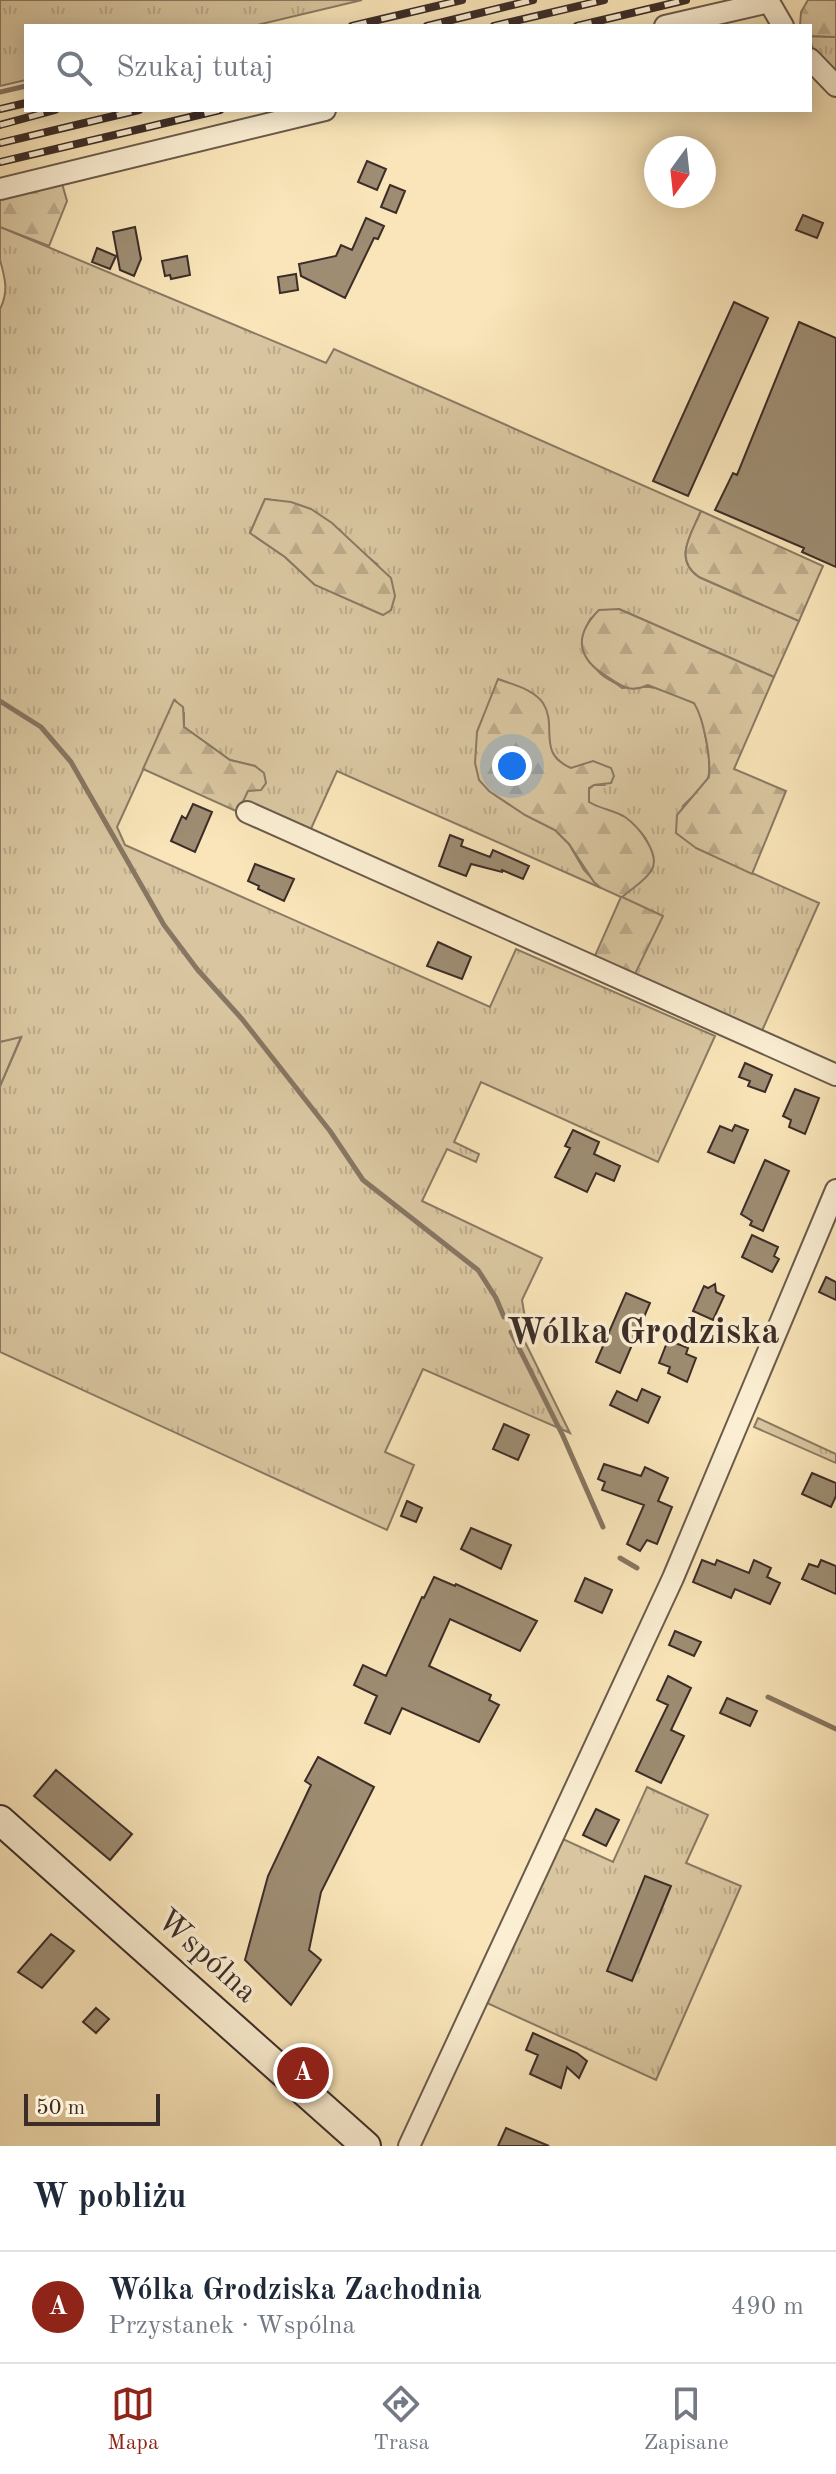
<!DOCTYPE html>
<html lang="pl">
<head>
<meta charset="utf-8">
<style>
	:root { --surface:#fff; --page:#f2f2f3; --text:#1f2937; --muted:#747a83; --line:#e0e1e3; --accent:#8f2418 }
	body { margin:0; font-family:"Old Standard TT",serif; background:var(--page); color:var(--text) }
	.compass { position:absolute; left:644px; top:136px; width:72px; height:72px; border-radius:50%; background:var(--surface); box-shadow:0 4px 20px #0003; rotate:195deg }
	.scale { position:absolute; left:24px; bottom:20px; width:136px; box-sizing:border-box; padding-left:8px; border:4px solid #3c2d28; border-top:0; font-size:22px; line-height:28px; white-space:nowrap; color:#3c2d28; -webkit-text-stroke:6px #fbeed2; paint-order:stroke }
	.you { position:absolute; left:512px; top:766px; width:28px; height:28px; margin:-20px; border:6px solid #fff; border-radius:50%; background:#1a73e8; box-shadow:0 0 0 12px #1a73e833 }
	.badge { display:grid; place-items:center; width:52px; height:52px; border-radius:50%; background:var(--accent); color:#fff; font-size:26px; font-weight:700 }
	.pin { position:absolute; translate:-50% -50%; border:4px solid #fff; box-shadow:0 2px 8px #0006 }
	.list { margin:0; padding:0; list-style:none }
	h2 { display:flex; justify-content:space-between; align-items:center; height:104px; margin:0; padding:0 32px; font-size:34px }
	h2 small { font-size:26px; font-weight:400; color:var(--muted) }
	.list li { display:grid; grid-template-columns:52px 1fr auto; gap:24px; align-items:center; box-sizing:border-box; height:112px; padding:0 32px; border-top:2px solid var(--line) }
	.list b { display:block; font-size:30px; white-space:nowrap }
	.list p { margin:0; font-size:26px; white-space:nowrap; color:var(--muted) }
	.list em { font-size:26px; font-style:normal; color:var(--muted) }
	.icon { flex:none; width:44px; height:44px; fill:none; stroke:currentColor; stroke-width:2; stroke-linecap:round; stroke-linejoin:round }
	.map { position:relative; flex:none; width:836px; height:2146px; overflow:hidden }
	.search { position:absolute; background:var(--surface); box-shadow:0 4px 20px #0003; left:24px; right:24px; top:24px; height:88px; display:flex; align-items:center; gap:20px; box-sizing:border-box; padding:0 28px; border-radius:0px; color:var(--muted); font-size:30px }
	.sheet { height:216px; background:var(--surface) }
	nav { display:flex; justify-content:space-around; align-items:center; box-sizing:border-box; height:112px; border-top:2px solid var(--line); background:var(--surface); font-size:22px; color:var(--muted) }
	nav a { display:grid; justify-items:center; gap:4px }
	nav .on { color:var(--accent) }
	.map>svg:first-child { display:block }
</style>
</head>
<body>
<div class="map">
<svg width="836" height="2146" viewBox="0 0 836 2146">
	<defs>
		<pattern id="grass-tufts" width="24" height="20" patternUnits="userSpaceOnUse" patternTransform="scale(2)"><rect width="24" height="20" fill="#d9c6a0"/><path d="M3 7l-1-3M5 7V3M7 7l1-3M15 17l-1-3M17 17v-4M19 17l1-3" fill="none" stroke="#bbaa8a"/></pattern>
		<pattern id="forest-firs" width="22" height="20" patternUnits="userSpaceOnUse" patternTransform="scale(2)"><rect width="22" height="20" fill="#d9c6a0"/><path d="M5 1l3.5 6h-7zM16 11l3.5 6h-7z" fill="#bbaa8a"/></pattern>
	</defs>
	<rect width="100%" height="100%" fill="#f9e5b9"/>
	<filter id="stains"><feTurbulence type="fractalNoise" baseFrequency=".0025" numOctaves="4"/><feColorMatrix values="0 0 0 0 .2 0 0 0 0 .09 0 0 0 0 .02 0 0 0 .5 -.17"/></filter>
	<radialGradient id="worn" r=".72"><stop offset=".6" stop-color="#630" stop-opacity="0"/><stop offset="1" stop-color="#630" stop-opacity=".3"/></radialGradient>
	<path fill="url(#grass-tufts)" stroke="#8a7a64" stroke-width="2" fill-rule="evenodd" d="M0 0H362L253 26H26V80L0 86Z
		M810 36 836 37V76C824 67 810 51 810 36Z
		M0 227 326 363 334 349 701 511C691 535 673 559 699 577L799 621 774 677 619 609 591 618C580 636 584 657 600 673 606 679 615 682 622 688 657 684 662 689 694 703L698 708C703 722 713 764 708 778 704 789 691 797 683 806L696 848 819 903 761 1033 634 976 622 897 651 871C657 824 619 821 589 802V789L594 785H603C587 776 561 769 551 751 548 745 549 734 548 727 547 696 524 688 499 680L477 732 478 748 489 791 525 815 555 830 569 844 584 870 601 888 337 771 310 831 242 803 255 766 230 760 184 727V713L175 700 117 827 125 845 490 1007 516 949 715 1036 658 1162 481 1082 454 1142 479 1154 476 1162 447 1149 422 1201 542 1258 522 1300 526 1324 523 1338 570 1433 423 1369 385 1452 414 1465 387 1530 0 1352V1086L21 1038 0 1042V309C9 291 5 278 0 260 0 250 0 237 0 227ZM265 499C330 506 331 531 377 564L315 585 285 557 250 533Z
		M758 1418 836 1454V1463L754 1427Z
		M647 1787 708 1815 686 1863 741 1886 656 2080 487 2003 563 1839 613 1862Z"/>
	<path fill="url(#forest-firs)" stroke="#8a7a64" stroke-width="2" d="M808 0H836V37L810 36V26H800L801 12Z
		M61 180 67 201 49 246 0 227V196Z
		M265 499 291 502 311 509 332 523 391 578 395 596 391 610 383 615 315 585 285 557 250 533Z
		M701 511 823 566 799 621 699 577C673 559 691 535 701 511Z
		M619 609 774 677 734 769 786 791 752 874 696 848 676 833 677 815 709 777C711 759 704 719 694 703L648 685C630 693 623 687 608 677 577 659 573 636 599 610Z
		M498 679C514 685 533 689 543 703 558 726 536 753 571 768L593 761 611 768 614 776 611 783 594 785 589 788V802C600 809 614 810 625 817 638 826 662 855 651 871 644 882 631 889 622 897L663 916 634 976 594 958 621 897 601 888 594 882 569 844 555 830 525 815 489 791 479 780 475 763 477 732Z
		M174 700 183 707 184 727 230 760 255 766 264 773 266 783 261 790 248 791 238 812 143 769Z"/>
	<path fill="#d9c6a0" stroke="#8a7a64" stroke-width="2" d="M21 1037 0 1086V1042Z"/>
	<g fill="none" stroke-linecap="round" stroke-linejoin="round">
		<path stroke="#877662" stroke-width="5" d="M0 92 26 86
			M0 701 41 727 71 762 164 925 197 969 242 1019 330 1131 363 1180 478 1270 496 1298 504 1317
			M511 1332 563 1436 603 1527
			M620 1558 637 1568
			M768 1697 836 1729"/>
	</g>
	<path fill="#9e8d73" stroke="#3c2d28" stroke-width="2" d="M367 161 386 169 377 190 358 182Z
		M390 185 405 191 396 213 381 207Z
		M803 215 823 223 817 238 796 230Z
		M366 218 384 226 378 239 374 238 345 298 301 276 299 264 336 256 341 245 352 250Z
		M135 227 141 259 134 276 120 270 113 232Z
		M97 248 116 256 110 269 92 262Z
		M187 256 190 275 171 279 170 275 165 276 162 261Z
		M296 274 298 290 280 293 278 277Z
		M734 302 768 318 688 496 653 481Z
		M799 322 836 338V567L802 552 804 548 715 510 733 473 737 475Z
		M193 804 212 812 195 852 171 841 182 816 186 819Z
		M450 835 463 840 461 846 490 857 493 850 529 866 523 879 502 870V872L471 864 466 876 439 866Z
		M255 864 294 879 284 901 258 889 259 886 248 881Z
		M438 942 471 957 462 979 427 966Z
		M745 1063 772 1075 765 1092 748 1086 750 1081 739 1077Z
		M795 1089 819 1098 805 1134 789 1127 791 1120 783 1116Z
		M735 1125 748 1130 734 1163 708 1152 720 1126 732 1131Z
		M573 1130 599 1142 594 1154 620 1166 614 1181 596 1173 587 1192 555 1177 570 1148 565 1146Z
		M765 1160 789 1171 763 1231 750 1225 752 1221 741 1214Z
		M752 1235 778 1247 774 1256 779 1259 772 1272 742 1257Z
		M826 1277 836 1282V1300L819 1292Z
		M715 1284 716 1292 724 1296 713 1320 693 1311 704 1286 708 1288Z
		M626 1293 650 1303 620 1373 596 1362Z
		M668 1340 688 1348 686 1354 696 1358 687 1382 668 1373 670 1367 659 1363Z
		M642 1389 660 1397 648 1423 610 1405 617 1391 637 1401Z
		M504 1424 529 1435 518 1460 493 1449Z
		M604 1464 641 1476 645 1467 668 1478 658 1501 672 1507 657 1544 647 1540 640 1551 627 1544 644 1505 602 1490 605 1482 598 1479Z
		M812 1473 836 1483V1496L831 1507 802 1494Z
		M407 1501 422 1508 416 1522 401 1516Z
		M471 1528 511 1545 501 1569 461 1549Z
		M702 1560 715 1565 717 1560 749 1573 754 1560 771 1568 767 1577 780 1583 770 1604 735 1589 731 1598 693 1582Z
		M821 1560 836 1566V1594L802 1579 809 1564 818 1567Z
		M434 1577 455 1586 456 1584 537 1621 520 1651 450 1619 429 1666 491 1695 489 1700 499 1705 479 1742 402 1708 390 1734 365 1723 377 1696 354 1685 363 1665 386 1676 422 1597 424 1598Z
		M585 1578 612 1590 602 1613 575 1601Z
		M675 1631 701 1642 694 1656 669 1645Z
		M668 1676 691 1688 671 1730 684 1736 661 1783 636 1771 668 1705 657 1700Z
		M727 1698 757 1711 750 1726 720 1713Z
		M318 1757 374 1787 321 1892 309 1950 321 1960 291 2005 245 1960 268 1876 311 1785 305 1781Z
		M56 1770 132 1834 110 1860 34 1796Z
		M596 1809 619 1820 606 1846 583 1835Z
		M645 1876 671 1886 632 1981 607 1971Z
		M51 1934 74 1951 42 1988 18 1972Z
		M96 2008 109 2019 96 2033 83 2022Z
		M533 2033 577 2053 587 2061 579 2078 567 2067 561 2088 530 2074 538 2055 526 2050Z
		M506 2128 549 2146H498Z"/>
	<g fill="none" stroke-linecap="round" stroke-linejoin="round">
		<g stroke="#6b5b4c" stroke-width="24">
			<path id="street" d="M665 26 769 2 783 26
				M810 59 836 86
				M0 189 325 110
				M247 812 836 1075
				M409 2146 673 1578 836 1190"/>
		</g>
		<g stroke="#3c2d28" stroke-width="32">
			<path id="secondary" d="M0 1820 366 2146"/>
		</g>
		<use href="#street" stroke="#fbeed2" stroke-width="20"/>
		<use href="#secondary" stroke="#fbeed2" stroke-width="28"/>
		<g stroke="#3c2d28" stroke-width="8">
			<path id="rail" d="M352 26 462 0
				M427 26 533 0
				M494 26 604 0
				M577 26 686 0
				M0 109 26 103
				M0 125 55 110
				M0 143 139 110
				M0 162 220 110"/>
		</g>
		<use href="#rail" stroke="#fbeed2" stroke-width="5" stroke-dasharray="15" stroke-linecap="butt"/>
	</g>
	<g text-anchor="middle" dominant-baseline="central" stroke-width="7" stroke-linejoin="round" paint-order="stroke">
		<g font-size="32" fill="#3c2d28" stroke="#fbeed2">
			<text transform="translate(206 1957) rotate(42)">Wspólna</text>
		</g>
		<g font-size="36" font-weight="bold" fill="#3c2d28" stroke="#fbeed2">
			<text x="643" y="1334">Wólka Grodziska</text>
		</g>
	</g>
	<rect width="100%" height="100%" filter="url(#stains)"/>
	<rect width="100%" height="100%" fill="url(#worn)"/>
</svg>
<svg class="compass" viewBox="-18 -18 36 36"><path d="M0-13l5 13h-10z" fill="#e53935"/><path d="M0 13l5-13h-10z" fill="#747a83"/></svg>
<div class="scale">50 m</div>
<div class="you"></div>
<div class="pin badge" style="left:303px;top:2073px">A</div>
<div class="search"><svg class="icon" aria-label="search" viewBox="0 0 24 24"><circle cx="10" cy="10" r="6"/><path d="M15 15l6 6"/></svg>Szukaj tutaj</div>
</div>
<section class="sheet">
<h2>W pobliżu<small></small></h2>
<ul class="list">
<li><span class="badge">A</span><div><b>Wólka Grodziska Zachodnia</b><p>Przystanek · Wspólna</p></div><em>490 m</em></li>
</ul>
</section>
<nav>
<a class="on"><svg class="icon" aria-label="map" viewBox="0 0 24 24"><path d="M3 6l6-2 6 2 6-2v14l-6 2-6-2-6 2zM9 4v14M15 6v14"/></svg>Mapa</a>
<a><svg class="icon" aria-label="directions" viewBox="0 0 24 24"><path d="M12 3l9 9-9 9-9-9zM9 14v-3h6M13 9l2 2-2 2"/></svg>Trasa</a>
<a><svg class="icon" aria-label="saved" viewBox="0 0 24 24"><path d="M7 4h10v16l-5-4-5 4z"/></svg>Zapisane</a>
</nav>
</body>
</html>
